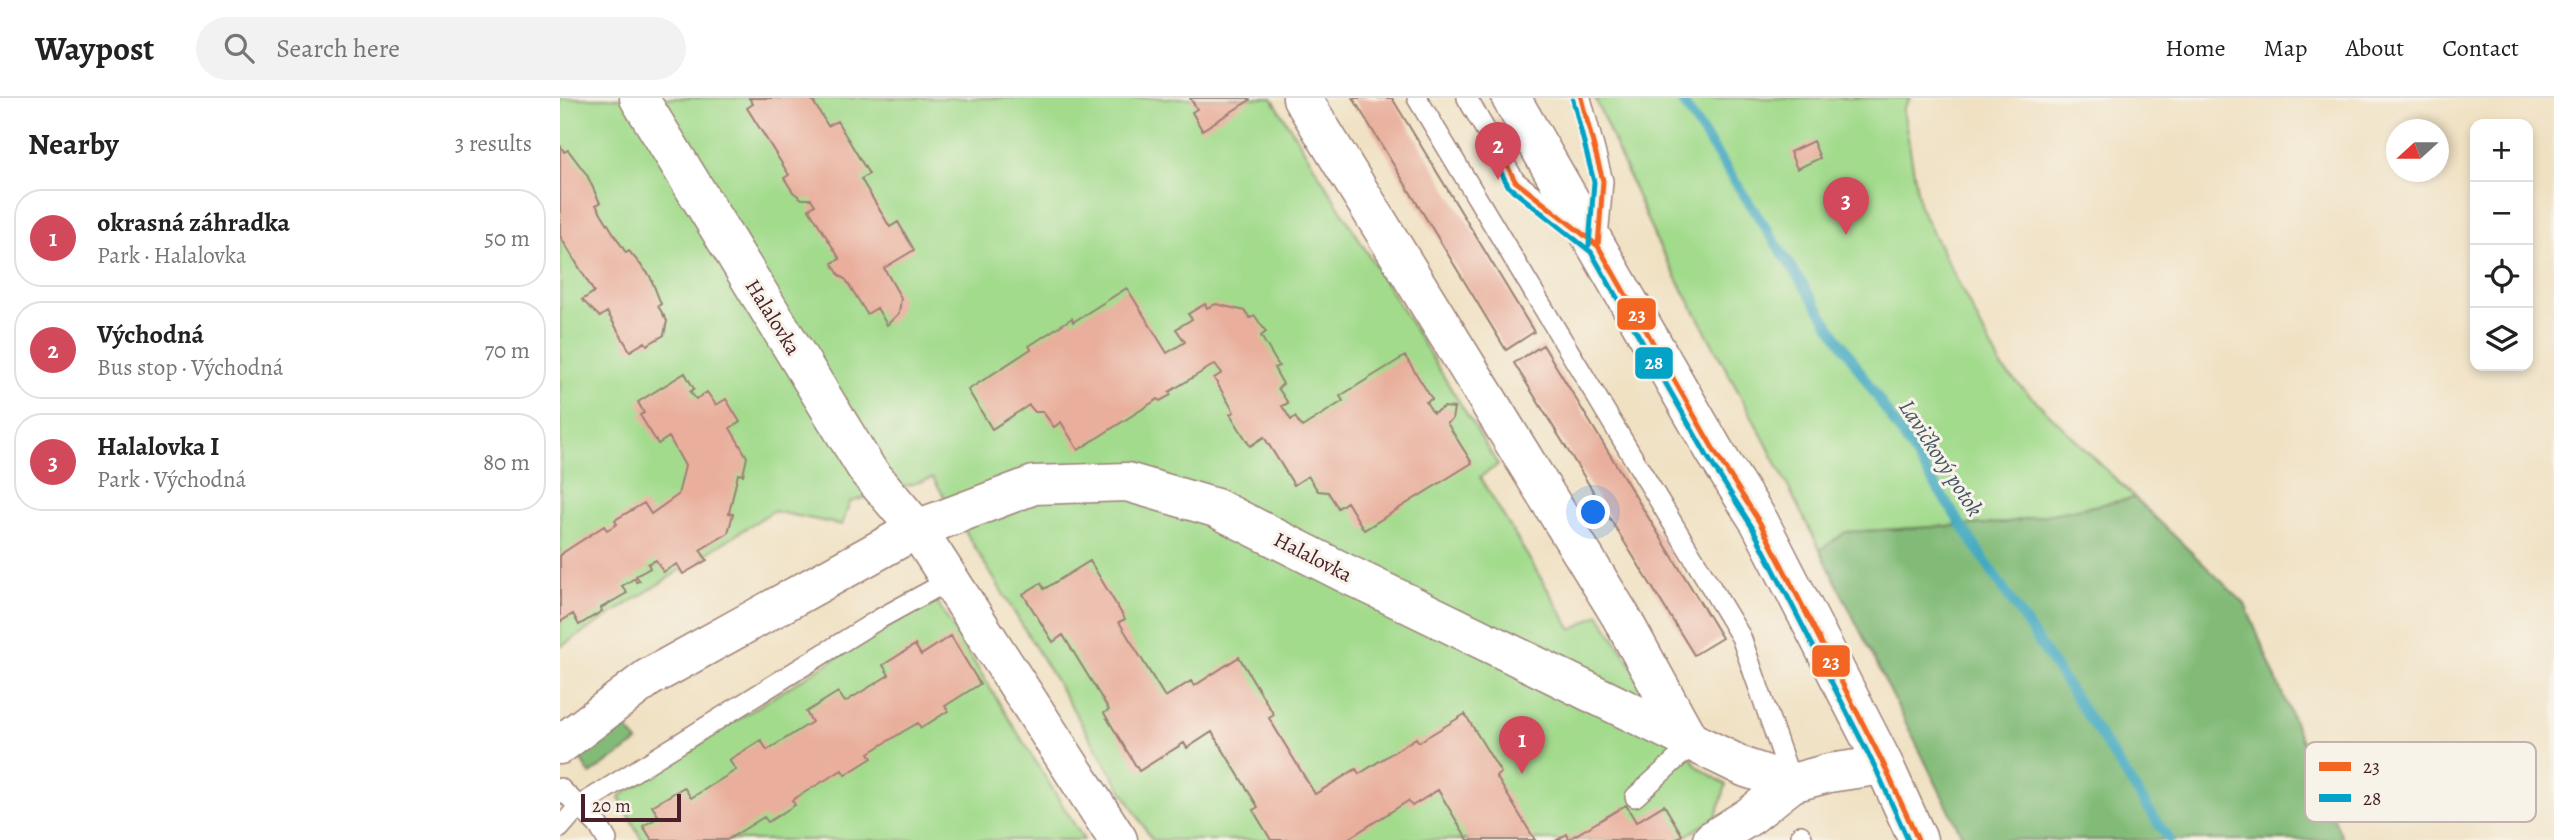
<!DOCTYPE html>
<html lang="en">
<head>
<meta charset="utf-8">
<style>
	:root { --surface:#fff; --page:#f2f2f2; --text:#222; --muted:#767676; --line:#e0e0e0; --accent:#d1495b }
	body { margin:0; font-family:Alegreya,serif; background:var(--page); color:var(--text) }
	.controls { position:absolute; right:21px; top:21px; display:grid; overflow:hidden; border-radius:14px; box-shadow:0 4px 10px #0003 }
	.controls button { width:63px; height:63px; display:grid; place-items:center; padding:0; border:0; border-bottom:2px solid var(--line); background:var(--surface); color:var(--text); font:35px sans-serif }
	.compass { position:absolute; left:1826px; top:21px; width:63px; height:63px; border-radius:50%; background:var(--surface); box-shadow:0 4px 10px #0003; rotate:249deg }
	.scale { position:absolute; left:21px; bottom:18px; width:100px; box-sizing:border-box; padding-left:7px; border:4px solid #4a1f2b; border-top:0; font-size:19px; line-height:24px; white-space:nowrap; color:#4a1f2b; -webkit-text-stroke:5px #f7f3e8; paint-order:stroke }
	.you { position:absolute; left:1034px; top:415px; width:24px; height:24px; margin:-18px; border:5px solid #fff; border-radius:50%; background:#1a73e8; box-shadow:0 0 0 10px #1a73e833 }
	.badge { display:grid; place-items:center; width:46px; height:46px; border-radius:50%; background:var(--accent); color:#fff; font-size:23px; font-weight:700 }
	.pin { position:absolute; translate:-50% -58px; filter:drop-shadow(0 2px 4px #0008) }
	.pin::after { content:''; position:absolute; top:37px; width:24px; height:21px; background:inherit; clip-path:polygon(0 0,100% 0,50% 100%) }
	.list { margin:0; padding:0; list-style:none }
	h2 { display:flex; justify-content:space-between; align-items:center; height:91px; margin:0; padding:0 28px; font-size:30px }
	h2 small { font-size:23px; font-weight:400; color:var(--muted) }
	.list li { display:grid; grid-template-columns:46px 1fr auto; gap:21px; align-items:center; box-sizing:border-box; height:98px; margin:0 14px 14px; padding:0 14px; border:2px solid var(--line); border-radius:28px }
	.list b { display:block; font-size:26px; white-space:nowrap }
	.list p { margin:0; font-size:23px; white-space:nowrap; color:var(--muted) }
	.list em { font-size:23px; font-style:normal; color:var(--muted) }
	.icon { flex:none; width:38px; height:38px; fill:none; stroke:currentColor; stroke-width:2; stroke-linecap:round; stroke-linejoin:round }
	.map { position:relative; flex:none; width:1994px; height:742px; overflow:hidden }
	header { display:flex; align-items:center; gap:42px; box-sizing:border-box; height:98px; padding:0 35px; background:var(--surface); border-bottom:2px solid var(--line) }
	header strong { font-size:33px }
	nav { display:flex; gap:38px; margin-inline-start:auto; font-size:24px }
	.search { width:490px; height:63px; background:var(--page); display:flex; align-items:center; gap:18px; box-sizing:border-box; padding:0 24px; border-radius:38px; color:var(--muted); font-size:26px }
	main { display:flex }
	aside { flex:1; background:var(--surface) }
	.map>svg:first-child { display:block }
</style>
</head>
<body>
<header>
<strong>Waypost</strong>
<div class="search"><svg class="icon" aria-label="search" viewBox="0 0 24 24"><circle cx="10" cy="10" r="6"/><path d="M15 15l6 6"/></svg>Search here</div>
<nav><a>Home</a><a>Map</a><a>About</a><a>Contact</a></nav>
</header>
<main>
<aside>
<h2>Nearby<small>3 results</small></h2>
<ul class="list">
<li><span class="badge">1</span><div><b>okrasná záhradka</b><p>Park · Halalovka</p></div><em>50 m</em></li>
<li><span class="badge">2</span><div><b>Východná</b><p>Bus stop · Východná</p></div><em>70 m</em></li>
<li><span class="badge">3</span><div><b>Halalovka I</b><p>Park · Východná</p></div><em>80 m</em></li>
</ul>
</aside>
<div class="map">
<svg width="1994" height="742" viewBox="0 0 1994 742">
	<rect width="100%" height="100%" fill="#f7f3e8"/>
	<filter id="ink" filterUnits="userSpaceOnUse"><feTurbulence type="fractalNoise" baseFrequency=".0143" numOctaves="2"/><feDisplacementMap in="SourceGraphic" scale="14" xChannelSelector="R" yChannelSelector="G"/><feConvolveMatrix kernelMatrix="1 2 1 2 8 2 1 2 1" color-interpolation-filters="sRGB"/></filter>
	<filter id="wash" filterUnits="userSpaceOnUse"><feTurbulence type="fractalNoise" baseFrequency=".00686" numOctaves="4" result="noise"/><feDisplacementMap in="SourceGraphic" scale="28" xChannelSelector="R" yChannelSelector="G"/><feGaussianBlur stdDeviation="1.57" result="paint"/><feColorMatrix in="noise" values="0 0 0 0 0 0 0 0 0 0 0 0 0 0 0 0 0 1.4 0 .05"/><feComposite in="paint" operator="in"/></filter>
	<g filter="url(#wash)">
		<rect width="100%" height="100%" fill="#f0e1c3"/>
		<path fill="#a3db8d" stroke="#767d5c" stroke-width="2" d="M0 0H712L938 367 920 379 1012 532 1039 516 1137 668 1166 687 1156 719 1119 742H592L373 380 290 404 282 427 213 413 0 549Z
			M1035 0H1350L1343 11 1360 110 1442 270 1575 400 1444 425 1286 434 1260 452 1205 343 1095 140Z
			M375 501 524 742H82L59 699C162 629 268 564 375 501Z"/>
		<path fill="#82bb78" stroke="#666d52" stroke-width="2" d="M1575 400 1685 506 1783 742H1404L1260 452 1286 434 1444 425Z
			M57 619 78 644 30 676 13 650Z"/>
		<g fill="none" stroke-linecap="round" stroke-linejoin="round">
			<path stroke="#40a8c0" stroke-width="10" d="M1120 0 1609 742"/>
		</g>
		<g id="blocks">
			<path fill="#e9af9c" d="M189 0H251L268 28 277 23 309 76 301 81 330 129 338 124 354 152 324 170 341 200 339 215 327 227 317 210 307 216 286 182 279 177 272 165 280 161 249 111 255 107 251 101H242L233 94 224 80 229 77 187 10 193 6Z
				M630 0H688L690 2 642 32 632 14 637 11Z
				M793 0H832L974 234 946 252Z
				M1253 43 1260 60 1237 71 1230 54Z
				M0 47 4 54 8 52 27 77 40 105 36 107 66 155 69 153 90 178 101 206 98 208 107 223 104 237 87 247 85 244 70 253 47 214 40 219 22 202 34 194 0 138Z
				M567 190 607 255 625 244 616 231 632 221 628 216 645 206 647 210 656 206 685 213 690 220 695 218 706 234 701 238 719 268 714 270 723 286 718 290 728 305 722 308 731 322 735 319 742 329 783 303 780 298 845 258 872 301 866 304 873 315 884 309 894 310 892 322 887 325 912 365 804 432 787 404 778 410 768 394 758 393 748 378 734 387 704 339 690 348 670 316 674 314 654 280 662 275 655 266 609 294 611 297 600 303 598 301 518 352 501 324 494 329 483 314H475L469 307 432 331 408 292 471 251 469 248 512 220 513 224Z
				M983 247 1162 540 1134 557 954 265Z
				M125 275 134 291 130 294 136 301 147 294 156 307 166 301 180 324 170 330 187 359 183 377 178 376 169 415 173 416 168 435 140 452 147 462 123 476 117 466 103 474 96 462 88 466 90 470 76 478 80 483 76 484 75 480 62 488 67 495 41 510 42 513 19 527 13 516 0 524V458L4 454 44 428 47 432 57 426 55 422 84 405 91 416 118 397 125 368 109 339 98 346 80 317 84 315 78 304Z
				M530 463 565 521 559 524 605 599 631 583 634 588 679 559 714 617 709 620 755 696 796 671 799 676 856 640 859 644 905 616 941 675 936 678 975 742H908L878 692 852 708 848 703 786 742H711L693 712 698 709 652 634 627 650 624 645 579 673 544 615 549 612 503 537 493 544 463 496 481 485 484 491Z
				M391 538 420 586 385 608 388 613 361 630 358 625 344 633 309 655 312 660 285 677 282 672 232 702 235 707 208 724 204 719 167 742H92L83 728 99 719 92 708 124 689 131 700 176 672 169 662 201 642 207 652 252 624 246 614 278 594 285 604 329 577 323 567 355 547 361 557Z
				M1066 707 1076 724 1104 707 1122 737 1115 742H997L1007 736 1009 741Z"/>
		</g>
	</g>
	<g filter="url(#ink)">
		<use href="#blocks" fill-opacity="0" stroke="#9d8077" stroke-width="2"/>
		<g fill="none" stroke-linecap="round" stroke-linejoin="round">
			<g stroke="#9d8077" stroke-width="22">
				<path id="lane" d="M857 0 1181 539 1232 685
					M907 0 955 83 1014 129
					M1021 0 1043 83 1038 140
					M0 690 38 727 47 742
					M1075 699 1133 646
					M0 730 19 708 319 521 390 482
					M1241 737 1243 742"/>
			</g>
			<g stroke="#9d8077" stroke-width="41">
				<path id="street" d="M79 0 308 373 357 431 558 742
					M742 0 1060 517 1130 644
					M951 0 1155 354 1200 425 1324 667 1358 742
					M0 647 88 580 357 431 474 387 567 384 656 410 785 475 1186 670 1232 685 1269 675 1324 667
					M1152 742 1190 718 1232 685"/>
			</g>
			<use href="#lane" stroke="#fff" stroke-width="19"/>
			<use href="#street" stroke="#fff" stroke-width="38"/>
			<g stroke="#f7f3e8" stroke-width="10">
				<path id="bus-1" d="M1021 0 1043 83 1038 148
					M948 69 955 83 1038 148 1155 354 1200 425 1324 667 1358 742"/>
			</g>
			<g stroke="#f7f3e8" stroke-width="10">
				<path id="bus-2" d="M1013 2 1034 84 1029 147
					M940 73 949 89 1031 154 1147 358 1192 429 1316 671 1348 742"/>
			</g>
			<use href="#bus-1" stroke="#f26522" stroke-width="5"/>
			<use href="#bus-2" stroke="#04a2c6" stroke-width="5"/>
		</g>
	</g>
	<g text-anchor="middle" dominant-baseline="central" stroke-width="6" stroke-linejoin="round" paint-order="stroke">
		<g font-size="21" fill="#4a1f2b" stroke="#f7f3e8">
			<text transform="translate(213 219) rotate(58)">Halalovka</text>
			<text transform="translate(753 459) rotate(27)">Halalovka</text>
		</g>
		<g font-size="23" font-style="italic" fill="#465667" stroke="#f7f3e8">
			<text transform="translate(1381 360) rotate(57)">Lavičkový potok</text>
		</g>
	</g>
	<rect x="1745" y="644" width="231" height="80" rx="10" fill="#f7f3e8" stroke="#c3b3af" stroke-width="2"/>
	<rect x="1759" y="664" width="32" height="9" fill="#f26522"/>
	<rect x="1759" y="696" width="32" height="8" fill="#04a2c6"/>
	<g font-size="19" fill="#4a1f2b">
		<text x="1803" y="675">23</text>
		<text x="1803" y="707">28</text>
	</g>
	<g stroke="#f7f3e8" stroke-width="2.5">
		<rect x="1056" y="199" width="41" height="34" rx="7" fill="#f26522"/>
		<rect x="1074" y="248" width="40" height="34" rx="7" fill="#04a2c6"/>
		<rect x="1251" y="546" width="40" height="34" rx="7" fill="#f26522"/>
	</g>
	<g font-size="19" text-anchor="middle" font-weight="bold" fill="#fff">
		<text x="1077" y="223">23</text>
		<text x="1094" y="271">28</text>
		<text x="1271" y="570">23</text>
	</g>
</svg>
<div class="controls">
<button>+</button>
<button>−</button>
<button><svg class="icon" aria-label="locate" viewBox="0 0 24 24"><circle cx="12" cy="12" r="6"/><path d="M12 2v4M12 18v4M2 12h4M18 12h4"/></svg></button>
<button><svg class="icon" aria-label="layers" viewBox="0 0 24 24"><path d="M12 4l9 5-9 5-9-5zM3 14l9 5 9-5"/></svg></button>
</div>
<svg class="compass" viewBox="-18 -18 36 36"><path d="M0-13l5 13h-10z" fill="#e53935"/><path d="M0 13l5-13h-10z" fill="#767676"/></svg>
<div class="scale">20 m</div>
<div class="you"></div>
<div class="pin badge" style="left:962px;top:676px">1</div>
<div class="pin badge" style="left:938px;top:82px">2</div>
<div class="pin badge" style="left:1286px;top:137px">3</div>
</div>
</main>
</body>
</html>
